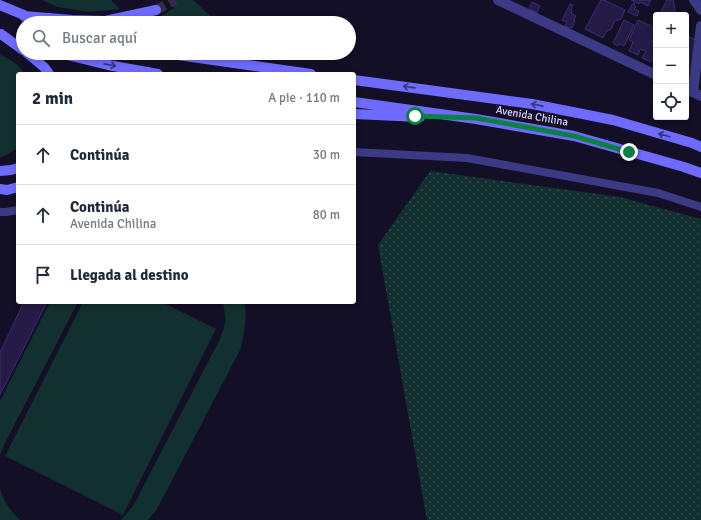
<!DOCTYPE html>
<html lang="es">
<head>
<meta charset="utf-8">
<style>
	:root { --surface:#fff; --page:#f6f6f7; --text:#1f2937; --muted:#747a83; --line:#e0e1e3 }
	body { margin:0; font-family:Signika,sans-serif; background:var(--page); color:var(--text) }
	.controls { position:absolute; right:12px; top:12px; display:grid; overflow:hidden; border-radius:4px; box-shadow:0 2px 6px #0003 }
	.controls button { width:36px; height:36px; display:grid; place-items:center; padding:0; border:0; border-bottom:1px solid var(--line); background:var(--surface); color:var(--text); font:20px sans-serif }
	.stop { position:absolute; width:12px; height:12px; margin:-9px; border:3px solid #0b8043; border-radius:50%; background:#fff }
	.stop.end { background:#0b8043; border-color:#fff; box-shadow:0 1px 4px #0008 }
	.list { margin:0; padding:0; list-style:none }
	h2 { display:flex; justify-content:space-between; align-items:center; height:52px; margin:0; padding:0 16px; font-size:17px }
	h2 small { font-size:13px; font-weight:400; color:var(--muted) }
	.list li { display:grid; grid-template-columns:26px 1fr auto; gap:12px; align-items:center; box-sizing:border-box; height:60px; padding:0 16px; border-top:1px solid var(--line) }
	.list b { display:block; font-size:15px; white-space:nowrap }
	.list p { margin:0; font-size:13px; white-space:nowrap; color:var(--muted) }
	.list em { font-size:13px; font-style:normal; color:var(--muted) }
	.icon { flex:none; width:22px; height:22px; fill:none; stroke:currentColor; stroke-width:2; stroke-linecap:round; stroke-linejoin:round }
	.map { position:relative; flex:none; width:701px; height:520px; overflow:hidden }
	.search { position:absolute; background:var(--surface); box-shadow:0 2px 6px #0003; left:16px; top:16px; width:340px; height:44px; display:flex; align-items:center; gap:10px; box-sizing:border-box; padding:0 14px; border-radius:22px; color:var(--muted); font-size:15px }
	.panel { position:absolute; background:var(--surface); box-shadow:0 2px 6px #0003; left:16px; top:72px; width:340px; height:232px; border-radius:4px }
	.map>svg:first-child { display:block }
</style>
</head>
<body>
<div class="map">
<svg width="701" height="520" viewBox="0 0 701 520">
	<defs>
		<pattern id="park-dots" width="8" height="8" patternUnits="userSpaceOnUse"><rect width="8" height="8" fill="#12302f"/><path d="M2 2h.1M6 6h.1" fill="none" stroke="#344d4e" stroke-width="1.8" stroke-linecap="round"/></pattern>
	</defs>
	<rect width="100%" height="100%" fill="#130f26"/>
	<path fill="url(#park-dots)" d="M430 171 620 197 701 219V520H427L378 245Z"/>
	<path fill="#12302f" d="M42 0H111L120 9 89 12 57 7Z
		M171 0H193L217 22 216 23H150L174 8Z
		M0 55C10 58 19 65 25 74H18V146L15 150 0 158Z
		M50 302H78L5 443 0 455V401Z
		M83 302H162L216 329 123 515 5 456Z
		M223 302H244C248 318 244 334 240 350L157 509 148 520H121L133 506 220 339 226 321Z
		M0 488C3 501 11 511 20 520H0Z"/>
	<path fill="#241b47" stroke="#3b2d73" d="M601 0H604L625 10 621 19 615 21 611 29 606 32 603 38 585 29Z
		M631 0H651L648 6 640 2 639 4Z
		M667 0H673L676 15H659Z
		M532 2 540 6 537 13 529 9Z
		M633 3 635 4 634 6 636 7 634 9 639 11 637 16 628 12Z
		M570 4 573 5 571 10 572 11 571 13 576 16 574 20 575 21 572 28 565 26 567 22 562 20Z
		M624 20 634 25 624 46 619 44 618 46 613 43Z
		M638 20 656 28V55L655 58 654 57 651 62 642 58 646 51 640 49 638 55 629 51 633 42 629 40Z
		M689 37 697 40 691 67 686 64V51Z
		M686 67 692 70 689 81 686 80Z
		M24 302H47L0 395V352Z"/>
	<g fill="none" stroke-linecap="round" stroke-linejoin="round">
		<path stroke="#312d47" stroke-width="10" stroke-dasharray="10 5" stroke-linecap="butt" d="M156 10 175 0"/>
		<path stroke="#3d3a85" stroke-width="8" d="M354 152 467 158 658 193 701 207
			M0 212H6L18 210"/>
		<path stroke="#3d3a85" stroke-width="10" d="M498 0 656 75
			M694 0 701 10
			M686 89 701 96
			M693 92 701 26"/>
		<path stroke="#6f6bff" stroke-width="10" d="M0 5 31 18
			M24 16 72 20 105 21 156 10
			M1 34 23 50
			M27 53 44 67 49 74
			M59 53 108 65 158 74
			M164 53 311 74
			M354 80 532 104 613 120 692 143 701 147
			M354 102 476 119 574 136 684 167 701 173
			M354 114 420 117
			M0 171 11 170 18 168
			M0 189 7 190 18 187"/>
	</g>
	<defs><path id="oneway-shaft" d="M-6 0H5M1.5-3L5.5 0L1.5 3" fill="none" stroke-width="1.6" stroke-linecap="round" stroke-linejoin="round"/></defs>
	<g stroke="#38347d">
		<use href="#oneway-shaft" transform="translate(110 65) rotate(11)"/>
		<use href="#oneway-shaft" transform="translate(409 87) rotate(-172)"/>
		<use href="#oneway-shaft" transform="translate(537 105) rotate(-169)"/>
		<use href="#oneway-shaft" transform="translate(664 135) rotate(-164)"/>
	</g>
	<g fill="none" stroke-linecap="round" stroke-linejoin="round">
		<path stroke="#0b8043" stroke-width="5" d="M415 116 476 118 574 136 629 152"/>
	</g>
	<g text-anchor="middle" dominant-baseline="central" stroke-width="3" stroke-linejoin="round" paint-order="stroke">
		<g font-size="11" fill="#d9d4ff" stroke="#130f26">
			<text transform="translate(532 116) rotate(10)">Avenida Chilina</text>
		</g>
	</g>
</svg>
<div class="controls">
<button>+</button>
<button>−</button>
<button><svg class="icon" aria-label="locate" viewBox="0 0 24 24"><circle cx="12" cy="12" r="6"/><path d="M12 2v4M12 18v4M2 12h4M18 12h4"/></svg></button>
</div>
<div class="stop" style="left:415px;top:116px"></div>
<div class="stop end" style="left:629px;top:152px"></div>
<div class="search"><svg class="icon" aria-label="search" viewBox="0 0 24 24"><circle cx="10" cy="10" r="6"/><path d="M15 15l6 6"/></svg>Buscar aquí</div>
<section class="panel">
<h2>2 min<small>A pie · 110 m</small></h2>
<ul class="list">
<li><svg class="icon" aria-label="ahead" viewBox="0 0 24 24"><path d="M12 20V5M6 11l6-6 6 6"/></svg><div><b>Continúa</b></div><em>30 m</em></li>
<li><svg class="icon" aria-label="ahead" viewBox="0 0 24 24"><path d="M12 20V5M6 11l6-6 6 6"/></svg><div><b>Continúa</b><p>Avenida Chilina</p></div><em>80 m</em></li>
<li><svg class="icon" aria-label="arrive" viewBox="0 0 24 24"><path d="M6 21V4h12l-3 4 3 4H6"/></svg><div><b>Llegada al destino</b></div></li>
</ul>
</section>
</div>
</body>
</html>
